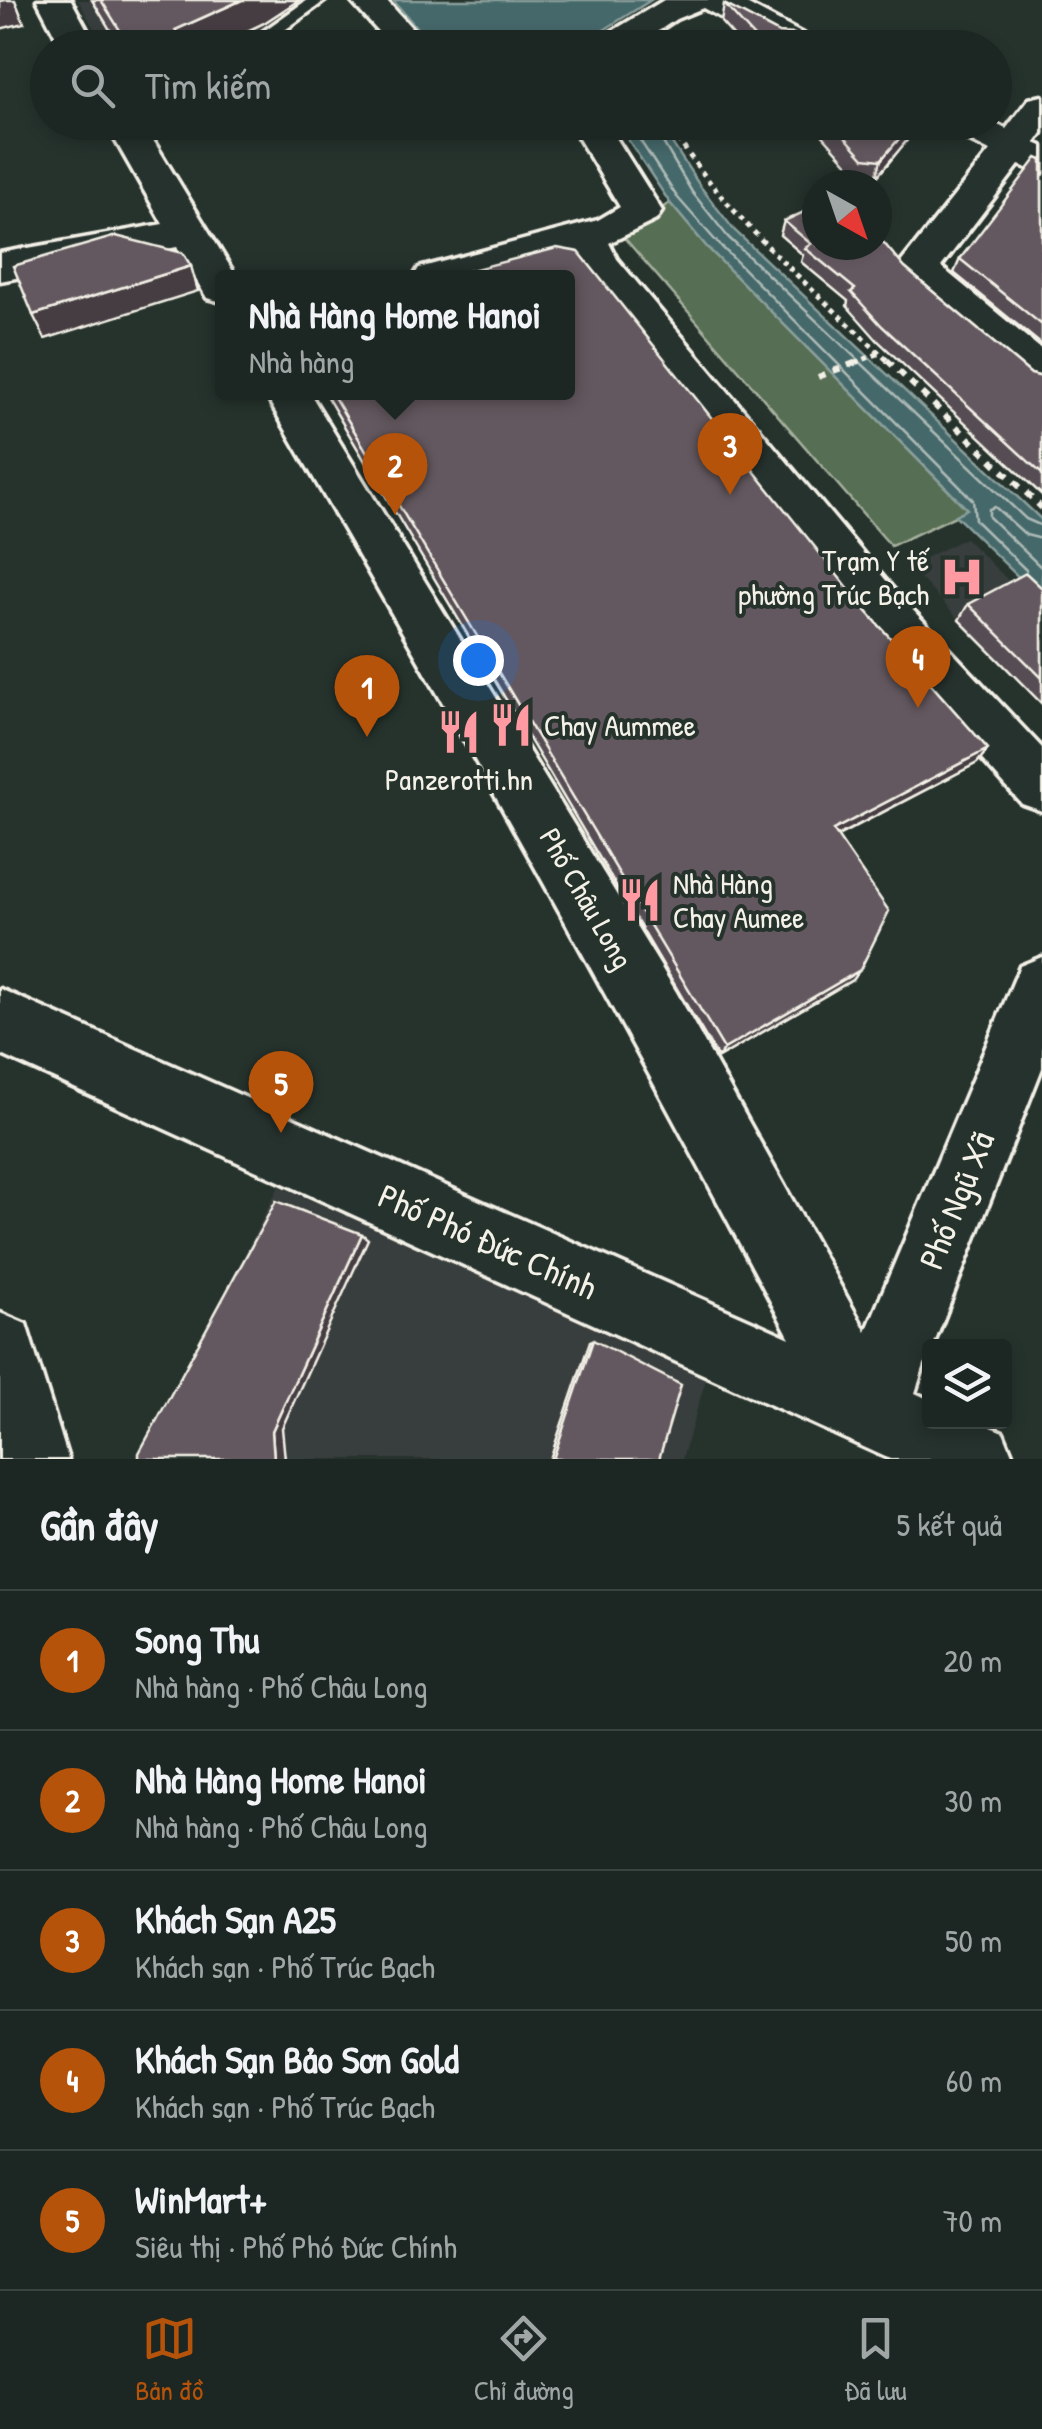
<!DOCTYPE html>
<html lang="vi">
<head>
<meta charset="utf-8">
<style>
	:root { --surface:#1c2622; --page:#29322f; --text:#f1f3f6; --muted:#a0a5a5; --line:#3a4340; --accent:#b45309 }
	body { margin:0; font-family:"Patrick Hand",sans-serif; background:var(--page); color:var(--text) }
	.controls { position:absolute; right:30px; bottom:30px; display:grid; overflow:hidden; border-radius:10px; box-shadow:0 5px 15px #0003 }
	.controls button { width:90px; height:90px; display:grid; place-items:center; padding:0; border:0; border-bottom:2px solid var(--line); background:var(--surface); color:var(--text); font:50px sans-serif }
	.compass { position:absolute; left:802px; top:170px; width:90px; height:90px; border-radius:50%; background:var(--surface); box-shadow:0 5px 15px #0003; rotate:140deg }
	.you { position:absolute; left:478px; top:660px; width:35px; height:35px; margin:-25px; border:8px solid #fff; border-radius:50%; background:#1a73e8; box-shadow:0 0 0 15px #1a73e833 }
	.badge { display:grid; place-items:center; width:65px; height:65px; border-radius:50%; background:var(--accent); color:#fff; font-size:32px; font-weight:700 }
	.pin { position:absolute; translate:-50% -82px; filter:drop-shadow(0 2px 5px #0008) }
	.pin::after { content:''; position:absolute; top:52px; width:35px; height:30px; background:inherit; clip-path:polygon(0 0,100% 0,50% 100%) }
	.popup { position:absolute; left:215px; top:270px; width:360px; height:130px; box-sizing:border-box; display:grid; place-content:center; border-radius:10px; background:var(--surface); filter:drop-shadow(0 2px 8px #0005); font-size:32px; white-space:nowrap; color:var(--muted) }
	.popup b { font-size:38px; color:var(--text) }
	.popup::after { content:''; position:absolute; left:50%; top:100%; margin-left:-20px; border:20px solid transparent; border-top-color:var(--surface) }
	.list { margin:0; padding:0; list-style:none }
	h2 { display:flex; justify-content:space-between; align-items:center; height:130px; margin:0; padding:0 40px; font-size:42px }
	h2 small { font-size:32px; font-weight:400; color:var(--muted) }
	.list li { display:grid; grid-template-columns:65px 1fr auto; gap:30px; align-items:center; box-sizing:border-box; height:140px; padding:0 40px; border-top:2px solid var(--line) }
	.list b { display:block; font-size:38px; white-space:nowrap }
	.list p { margin:0; font-size:32px; white-space:nowrap; color:var(--muted) }
	.list em { font-size:32px; font-style:normal; color:var(--muted) }
	.icon { flex:none; width:55px; height:55px; fill:none; stroke:currentColor; stroke-width:2; stroke-linecap:round; stroke-linejoin:round }
	.map { position:relative; flex:none; width:1042px; height:1459px; overflow:hidden }
	.search { position:absolute; background:var(--surface); box-shadow:0 5px 15px #0003; left:30px; right:30px; top:30px; height:110px; display:flex; align-items:center; gap:25px; box-sizing:border-box; padding:0 35px; border-radius:55px; color:var(--muted); font-size:38px }
	.sheet { height:830px; background:var(--surface) }
	nav { display:flex; justify-content:space-around; align-items:center; box-sizing:border-box; height:140px; border-top:2px solid var(--line); background:var(--surface); font-size:28px; color:var(--muted) }
	nav a { display:grid; justify-items:center; gap:5px }
	nav .on { color:var(--accent) }
	.map>svg:first-child { display:block }
</style>
</head>
<body>
<div class="map">
<svg width="1042" height="1459" viewBox="0 0 1042 1459">
	<rect width="100%" height="100%" fill="#26332d"/>
	<filter id="ink" filterUnits="userSpaceOnUse"><feTurbulence type="fractalNoise" baseFrequency=".01" numOctaves="2"/><feDisplacementMap in="SourceGraphic" scale="20" xChannelSelector="R" yChannelSelector="G"/><feConvolveMatrix kernelMatrix="1 2 1 2 8 2 1 2 1" color-interpolation-filters="sRGB"/></filter>
	<g filter="url(#ink)">
		<path fill="#383e3c" d="M78 0H307L234 48 104 47Z
			M965 538 1016 588 959 620 909 566Z
			M279 1186 707 1376 682 1459H142Z"/>
		<path fill="#576e53" stroke="#a6b09e" stroke-width="2.5" d="M670 203 707 247 968 510 891 546 621 234Z"/>
		<path fill="#44686a" stroke="#8a9f9c" stroke-width="2.5" d="M393 0H651L599 33 609 48 433 47Z
			M617 123H659L700 186 734 230 1042 520V600L955 515 967 509 707 247 670 203Z"/>
		<g fill="none" stroke-linecap="round" stroke-linejoin="round">
			<path stroke="#aebab6" stroke-width="2.5" d="M628 122 677 197 715 240 973 500 975 520 1026 570
				M651 122 692 192 728 237 1026 519 1042 526
				M1042 539 1026 535 995 507 989 509V517L1042 568"/>
			<g stroke="#f4f1e8" stroke-width="7">
				<path id="service" d="M307 0H326L260 48H240Z"/>
			</g>
			<g stroke="#f4f1e8" stroke-width="7">
				<path id="minor" d="M37 0H71L97 48H62Z
					M350 0H386L430 48H393Z
					M664 0H739L816 41 821 48H777L703 8 676 19 633 48H591L596 41Z
					M1042 96V133L1035 143 1042 146V173L1019 165 941 267 1042 350V390L1026 385 902 279 896 269 990 151 948 130 943 122H992L1006 129 1029 99Z
					M105 122H142L237 278H222V302L207 298 177 247 0 281V253L163 224Z
					M569 122H606L662 211 656 220 609 243 617 259 894 590 1042 748V811L1022 804 857 620 585 276 573 254 486 278H413L419 268 598 220 620 207Z
					M264 392H309L676 992 866 1332 1020 966 1042 957V1068L933 1346H930L915 1393 930 1400V1422H979L1003 1432 1014 1459H890L0 1054V989L790 1338C622 1018 446 704 264 392Z"/>
			</g>
			<g stroke="#f4f1e8" stroke-width="7">
				<path id="tertiary" d="M0 1313 26 1324 68 1459H0Z"/>
			</g>
			<path stroke="#f4f1e8" stroke-width="5" stroke-dasharray="5 5" stroke-linecap="butt" d="M667 122C725 216 811 287 890 363
				M855 363 880 353"/>
			<path stroke="#f4f1e8" stroke-width="6" stroke-dasharray="8 8" stroke-linecap="butt" d="M887 360 1042 508
				M818 377 862 360"/>
			<use href="#service" fill="#26332d" fill-rule="evenodd"/>
			<use href="#minor" fill="#26332d" fill-rule="evenodd"/>
			<use href="#tertiary" fill="#26332d" fill-rule="evenodd"/>
		</g>
		<path fill="#554d52" stroke="#f4f1e8" stroke-width="2.5" d="M92 0H299L264 23 212 48H121Z
			M724 4 779 33 818 48H744L721 22Z
			M811 122H922L876 178 859 176Z
			M1042 160V345L954 273 960 259Z
			M784 221 905 268 1031 374 1042 377V495L877 340 847 306 848 301 801 262 803 255 780 235Z
			M324 392H568L862 606 988 749 977 763 838 836 852 980 718 1058Z
			M1042 588V704L959 620 968 604Z
			M593 1340 659 1459H550L590 1341Z"/>
		<path fill="#453e42" stroke="#f4f1e8" stroke-width="2.5" d="M6 0H15L24 23 0 29V1Z
			M242 0H299L264 23 212 48H158L175 30Z
			M913 122H922L876 178 881 160Z
			M191 266 198 291 45 339 33 315Z
			M988 749 977 763 825 842 833 830Z
			M860 970 852 980 718 1058 724 1049Z
			M362 1234 368 1239 282 1428 285 1459H274L272 1431Z"/>
		<path fill="#63595f" stroke="#f4f1e8" stroke-width="2.5" d="M101 0H242L175 30 179 36 158 48H131Z
			M724 4 779 33 794 34 818 48H764Z
			M832 122H913L881 160 864 158Z
			M1037 158 1042 160V325L960 259Z
			M817 206V245H877V235L905 268 1031 374 1042 377V474L882 326 851 292 855 289 805 248 811 244 784 221Z
			M116 236 183 253 191 266 33 315 13 266Z
			M557 248 579 252 862 606 988 749 833 830 889 911 860 970 724 1049 331 392H568V278H441Z
			M1026 573 1042 588V678L968 604Z
			M276 1201 362 1234 272 1431 274 1459H139V1453Z
			M593 1340 681 1385 659 1459H553Z"/>
	</g>
	<defs>
		<g id="hospital-bare" transform="scale(3.45)"><path d="M-5-5h3v3.5h4V-5h3V5h-3V1.5h-4V5h-3Z" fill="#ff9aa2" stroke="#26332d" stroke-width="2.5" paint-order="stroke"/></g>
		<g id="restaurant-bare" transform="scale(3.45)"><path d="M-5-6h1v4h1v-4h1v4h1v-4h1v5L-1.5 .5V6h-2V.5L-5-1ZM5-6V6H3V1.5H1.5Q1.5-4 5-6Z" fill="#ff9aa2" stroke="#26332d" stroke-width="2.5" paint-order="stroke"/></g>
	</defs>
	<g fill-rule="evenodd">
		<use href="#hospital-bare" x="962" y="577"/>
		<use href="#restaurant-bare" x="511" y="725"/>
		<use href="#restaurant-bare" x="459" y="732"/>
		<use href="#restaurant-bare" x="640" y="900"/>
	</g>
	<g text-anchor="middle" dominant-baseline="central" stroke-width="8" stroke-linejoin="round" paint-order="stroke">
		<g font-size="30" fill="#f4f1e8" stroke="#26332d" text-anchor="start">
			<text x="929" y="560" text-anchor="end">Trạm Y tế<tspan x="929" dy="34">phường Trúc Bạch</tspan></text>
			<text x="544" y="725">Chay Aummee</text>
			<text x="459" y="779" text-anchor="middle">Panzerotti.hn</text>
			<text x="673" y="883">Nhà Hàng<tspan x="673" dy="34">Chay Aumee</tspan></text>
		</g>
		<g font-size="30" fill="#f4f1e8" stroke="#26332d">
			<text transform="translate(587 898) rotate(60)">Phố Châu Long</text>
		</g>
		<g font-size="35" fill="#f4f1e8" stroke="#26332d">
			<text transform="translate(956 1200) rotate(-68)">Phố Ngũ Xã</text>
			<text transform="translate(488 1241) rotate(24)">Phố Phó Đức Chính</text>
		</g>
	</g>
</svg>
<div class="controls">
<button><svg class="icon" aria-label="layers" viewBox="0 0 24 24"><path d="M12 4l9 5-9 5-9-5zM3 14l9 5 9-5"/></svg></button>
</div>
<svg class="compass" viewBox="-18 -18 36 36"><path d="M0-13l5 13h-10z" fill="#e53935"/><path d="M0 13l5-13h-10z" fill="#a0a5a5"/></svg>
<div class="you"></div>
<div class="pin badge" style="left:367px;top:737px">1</div>
<div class="pin badge" style="left:395px;top:515px">2</div>
<div class="popup"><b>Nhà Hàng Home Hanoi</b>Nhà hàng</div>
<div class="pin badge" style="left:730px;top:495px">3</div>
<div class="pin badge" style="left:918px;top:708px">4</div>
<div class="pin badge" style="left:281px;top:1133px">5</div>
<div class="search"><svg class="icon" aria-label="search" viewBox="0 0 24 24"><circle cx="10" cy="10" r="6"/><path d="M15 15l6 6"/></svg>Tìm kiếm</div>
</div>
<section class="sheet">
<h2>Gần đây<small>5 kết quả</small></h2>
<ul class="list">
<li><span class="badge">1</span><div><b>Song Thu</b><p>Nhà hàng · Phố Châu Long</p></div><em>20 m</em></li>
<li><span class="badge">2</span><div><b>Nhà Hàng Home Hanoi</b><p>Nhà hàng · Phố Châu Long</p></div><em>30 m</em></li>
<li><span class="badge">3</span><div><b>Khách Sạn A25</b><p>Khách sạn · Phố Trúc Bạch</p></div><em>50 m</em></li>
<li><span class="badge">4</span><div><b>Khách Sạn Bảo Sơn Gold</b><p>Khách sạn · Phố Trúc Bạch</p></div><em>60 m</em></li>
<li><span class="badge">5</span><div><b>WinMart+</b><p>Siêu thị · Phố Phó Đức Chính</p></div><em>70 m</em></li>
</ul>
</section>
<nav>
<a class="on"><svg class="icon" aria-label="map" viewBox="0 0 24 24"><path d="M3 6l6-2 6 2 6-2v14l-6 2-6-2-6 2zM9 4v14M15 6v14"/></svg>Bản đồ</a>
<a><svg class="icon" aria-label="directions" viewBox="0 0 24 24"><path d="M12 3l9 9-9 9-9-9zM9 14v-3h6M13 9l2 2-2 2"/></svg>Chỉ đường</a>
<a><svg class="icon" aria-label="saved" viewBox="0 0 24 24"><path d="M7 4h10v16l-5-4-5 4z"/></svg>Đã lưu</a>
</nav>
</body>
</html>
